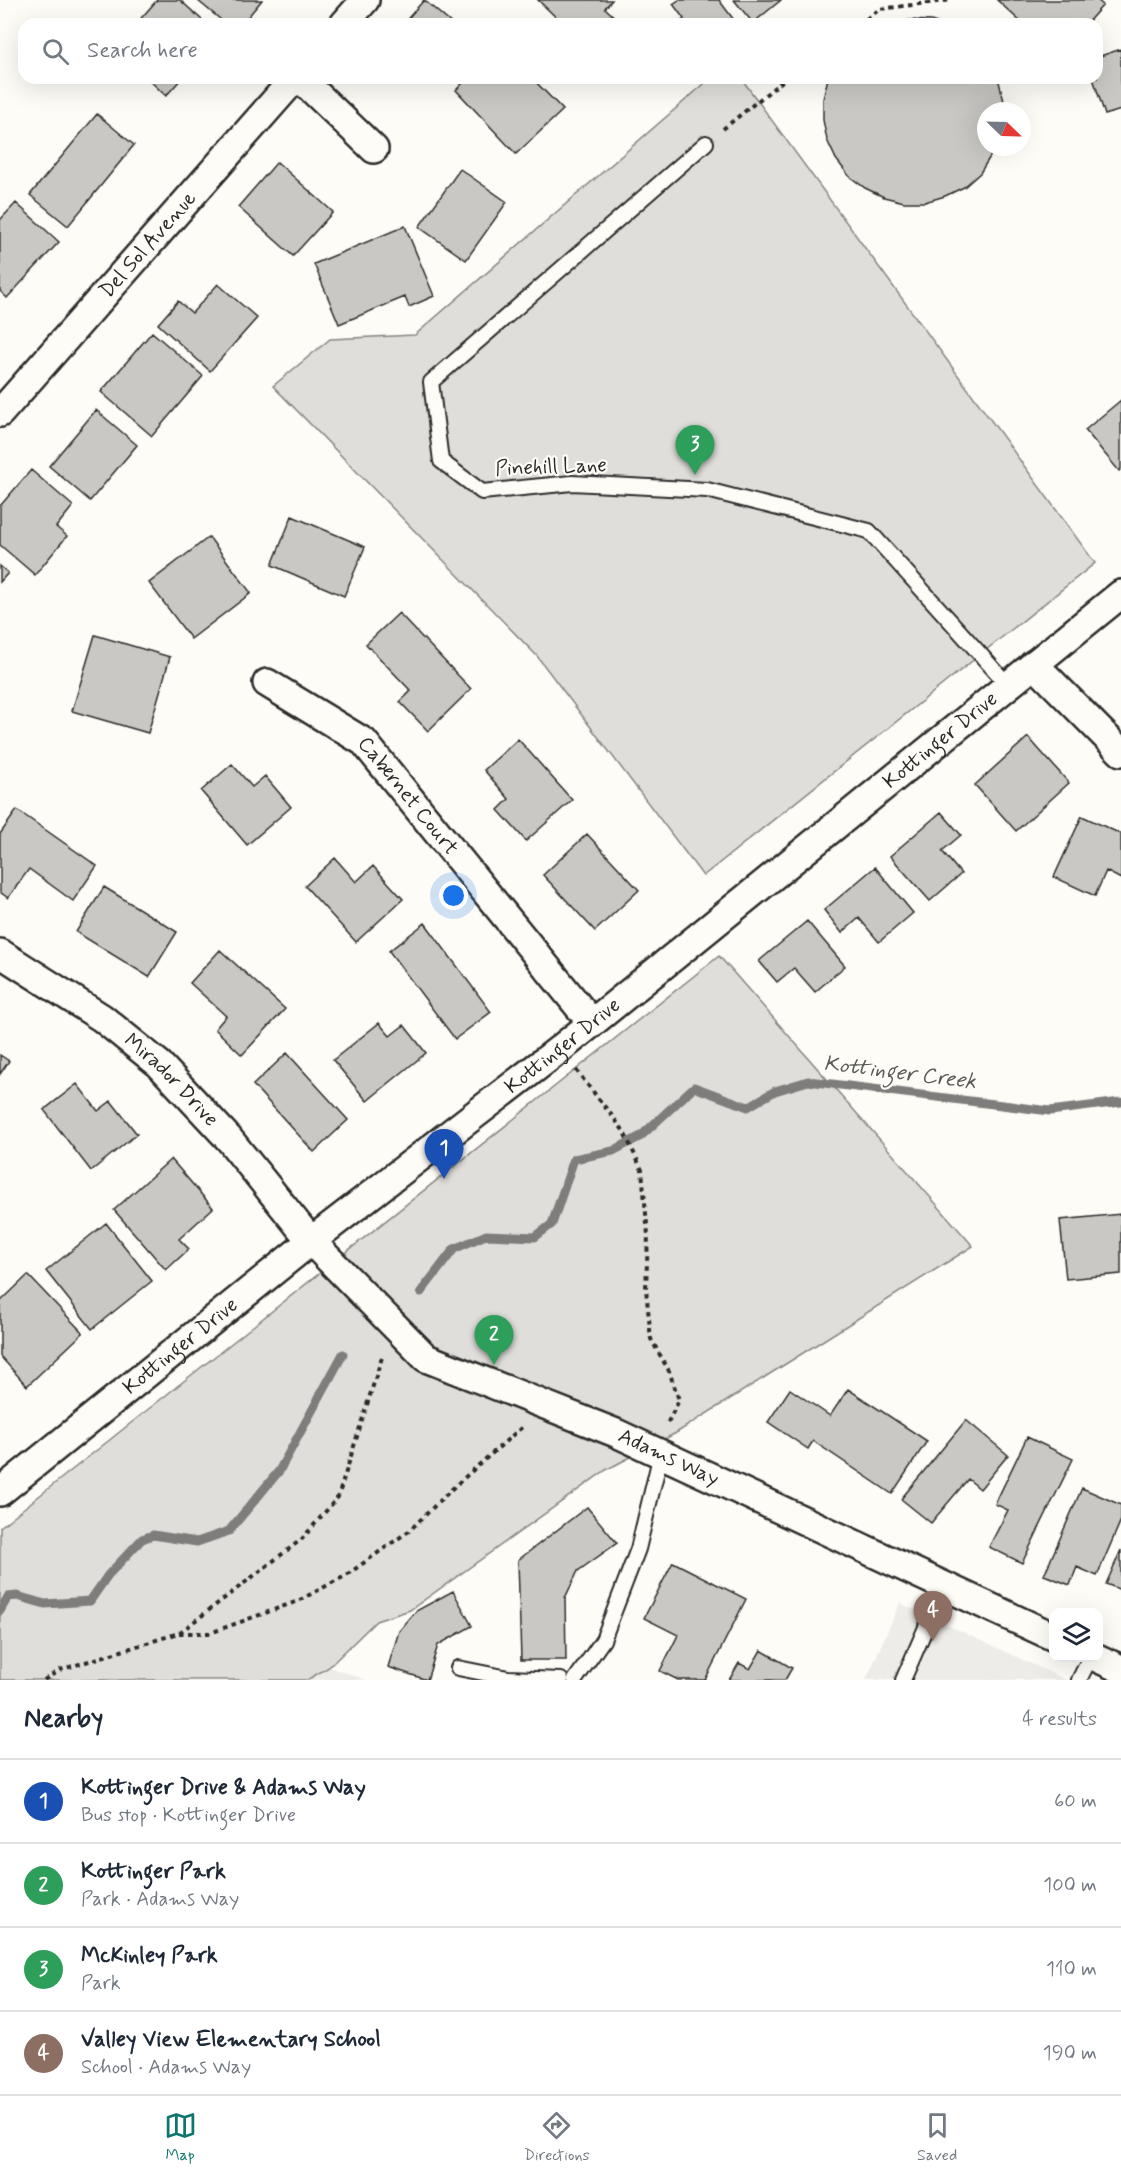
<!DOCTYPE html>
<html lang="en">
<head>
<meta charset="utf-8">
<style>
	:root { --surface:#fff; --page:#f2f2f3; --text:#1f2937; --muted:#747a83; --line:#e0e1e3; --accent:#0f766e }
	body { margin:0; font-family:Mynerve,sans-serif; background:var(--page); color:var(--text) }
	.controls { position:absolute; right:18px; bottom:18px; display:grid; overflow:hidden; border-radius:12px; box-shadow:0 6px 24px #0002 }
	.controls button { width:54px; height:54px; display:grid; place-items:center; padding:0; border:0; border-bottom:2px solid var(--line); background:var(--surface); color:var(--text); font:30px sans-serif }
	.compass { position:absolute; left:977px; top:102px; width:54px; height:54px; border-radius:50%; background:var(--surface); box-shadow:0 6px 24px #0002; rotate:113deg }
	.you { position:absolute; left:454px; top:896px; width:21px; height:21px; margin:-15px; border:4px solid #fff; border-radius:50%; background:#1a73e8; box-shadow:0 0 0 9px #1a73e833 }
	.badge { display:grid; place-items:center; width:39px; height:39px; border-radius:50%; background:var(--accent); color:#fff; font-size:20px; font-weight:700 }
	.pin { position:absolute; translate:-50% -50px; filter:drop-shadow(0 2px 3px #0008) }
	.pin::after { content:''; position:absolute; top:32px; width:21px; height:18px; background:inherit; clip-path:polygon(0 0,100% 0,50% 100%) }
	.list { margin:0; padding:0; list-style:none }
	h2 { display:flex; justify-content:space-between; align-items:center; height:78px; margin:0; padding:0 24px; font-size:26px }
	h2 small { font-size:20px; font-weight:400; color:var(--muted) }
	.list li { display:grid; grid-template-columns:39px 1fr auto; gap:18px; align-items:center; box-sizing:border-box; height:84px; padding:0 24px; border-top:2px solid var(--line) }
	.list b { display:block; font-size:22px; white-space:nowrap }
	.list p { margin:0; font-size:20px; white-space:nowrap; color:var(--muted) }
	.list em { font-size:20px; font-style:normal; color:var(--muted) }
	.icon { flex:none; width:33px; height:33px; fill:none; stroke:currentColor; stroke-width:2; stroke-linecap:round; stroke-linejoin:round }
	.map { position:relative; flex:none; width:1121px; height:1680px; overflow:hidden }
	.search { position:absolute; background:var(--surface); box-shadow:0 6px 24px #0002; left:18px; right:18px; top:18px; height:66px; display:flex; align-items:center; gap:15px; box-sizing:border-box; padding:0 21px; border-radius:18px; color:var(--muted); font-size:22px }
	.sheet { height:414px; background:var(--surface) }
	nav { display:flex; justify-content:space-around; align-items:center; box-sizing:border-box; height:84px; border-top:2px solid var(--line); background:var(--surface); font-size:16px; color:var(--muted) }
	nav a { display:grid; justify-items:center; gap:3px }
	nav .on { color:var(--accent) }
	.map>svg:first-child { display:block }
</style>
</head>
<body>
<div class="map">
<svg width="1121" height="1680" viewBox="0 0 1121 1680">
	<rect width="100%" height="100%" fill="#fdfcf7"/>
	<filter id="ink" filterUnits="userSpaceOnUse"><feTurbulence type="fractalNoise" baseFrequency=".0167" numOctaves="2"/><feDisplacementMap in="SourceGraphic" scale="12" xChannelSelector="R" yChannelSelector="G"/><feConvolveMatrix kernelMatrix="1 2 1 2 8 2 1 2 1" color-interpolation-filters="sRGB"/></filter>
	<g filter="url(#ink)">
		<path fill="#edece8" d="M900 1603 1066 1680H866Z
			M329 1667 367 1680H307Z"/>
		<path fill="#dfdeda" stroke="#858482" stroke-width="1.5" d="M711 78H741L1095 563 703 876 537 656 273 386 330 339 415 335Z
			M719 956 973 1246 676 1433 606 1470 410 1610 376 1621 329 1667 307 1680H0V1527Z"/>
		<g fill="none" stroke-linecap="round" stroke-linejoin="round">
			<path stroke="#7e7d7b" stroke-width="9" d="M421 1292 454 1249 486 1235 535 1237 552 1224 574 1159 613 1151 641 1136 694 1087 748 1107 775 1091 808 1081 1050 1111 1121 1102
				M0 1611 8 1597 17 1596 45 1604 90 1601 108 1575 142 1539 153 1535 197 1542 229 1531 279 1471 343 1354"/>
		</g>
		<path fill="#c9c8c4" stroke="#2b2b2b" stroke-width="1.5" d="M157 0H180L202 20 198 24H136Z
			M197 0H262L242 24H226Z
			M424 0 452 24H403Z
			M538 0H612L605 8 622 24H563Z
			M679 0H719L737 24H678L684 19 673 4Z
			M734 0H781L753 23Z
			M997 0H1097L1103 5 1086 24H1023Z
			M910 20 931 21 940 24H886Z
			M1121 49V110L1105 115 1093 78H1097V57Z
			M147 78H182L166 96Z
			M468 78H532L563 110 516 154 456 90Z
			M828 78H998L1004 101V111H986V147H996L980 173 964 187 945 196 925 202H904L884 197 865 188 849 176 836 159 827 140 823 120V99Z
			M97 114 134 145 68 226 30 195Z
			M277 162 333 212 293 256 238 207Z
			M460 169 507 202 466 260 419 227Z
			M16 203 59 242 7 298 0 291V220Z
			M405 226 434 296 409 307 405 297 339 324 314 264Z
			M218 284 257 318 210 371 158 324 178 301 192 313Z
			M152 332 203 376 152 436 101 392Z
			M1121 400V469L1119 471 1085 430Z
			M96 410 137 445 90 501 49 466Z
			M31 470 73 506 56 527 67 536 35 575 0 545V506Z
			M292 516 365 547 344 596 272 565Z
			M209 537 251 593 191 639 149 583Z
			M0 566 8 573 0 582Z
			M399 613 471 689 428 731 400 702 411 691 366 644Z
			M95 635 170 657 148 733 72 711Z
			M1028 737 1069 783 1016 831 975 785Z
			M518 739 572 800 526 841 498 810 509 799 484 770Z
			M232 764 252 787 265 776 291 807 247 845 201 791Z
			M17 810 97 866 73 901 29 869 8 898 0 892V834Z
			M941 812 961 835 942 851 961 874 930 901 890 856Z
			M1082 816 1121 834V879L1106 871 1095 896 1054 877Z
			M587 834 639 890 595 931 543 875Z
			M335 858 356 882 373 866 403 899 356 942 305 886Z
			M875 867 913 913 879 942 859 918 842 933 824 910Z
			M104 887 177 932 149 977 76 932Z
			M807 921 845 966 815 992 794 968 777 982 759 961Z
			M425 923 491 1012 455 1039 389 951Z
			M220 950 285 1009 242 1055 215 1029 226 1016 190 983Z
			M379 1023 390 1036 404 1025 426 1053 367 1101 333 1060Z
			M287 1053 348 1120 314 1152 253 1085Z
			M0 1055 9 1061 0 1074Z
			M77 1084 98 1111 111 1101 137 1134 91 1171 44 1110Z
			M171 1159 213 1208 179 1239 189 1249 166 1270 114 1210Z
			M1121 1214V1274L1066 1279 1060 1220Z
			M106 1223 152 1281 92 1329 46 1271Z
			M28 1275 83 1333 27 1386 0 1356V1302Z
			M790 1389 830 1416 848 1389 927 1441 892 1494 813 1441 808 1449 768 1422Z
			M966 1420 1008 1455 980 1489 968 1479 931 1523 901 1499Z
			M1027 1437 1073 1459 1022 1563 989 1547 1008 1510 995 1504Z
			M1082 1488 1121 1505V1520L1097 1576 1077 1567 1070 1585 1044 1575Z
			M587 1507 617 1543 578 1571 565 1598 566 1660H521L518 1560Z
			M1121 1550V1590L1106 1584Z
			M673 1562 746 1599 705 1680H678L660 1671 678 1635 644 1618Z
			M453 1591 472 1626 438 1645 427 1680 388 1667 399 1631 416 1611Z
			M761 1650 792 1668 785 1680H729L739 1663 750 1669Z"/>
		<g fill="none" stroke-linecap="round" stroke-linejoin="round">
			<g stroke="#2b2b2b" stroke-width="18">
				<path id="lane" d="M706 143 431 382 441 461 482 492 572 483 707 490 869 531 1008 685
					M458 1668 508 1678 561 1680
					M575 1680 603 1640 638 1549 661 1454
					M903 1680 944 1586
					M1079 1680 1090 1658"/>
			</g>
			<g stroke="#2b2b2b" stroke-width="32">
				<g id="street">
					<path d="M344 24 365 0"/>
					<path d="M300 78 374 149"/>
					<path id="s1" d="M0 413 295 78"/>
					<path d="M1034 664 1121 752"/>
					<path id="s2" d="M267 683 364 742 592 1023"/>
					<path id="s3" d="M0 953 102 1018 159 1064 229 1139 311 1241 426 1358 616 1433 1054 1637"/>
					<path id="s4" d="M0 1492 311 1241 560 1049 1121 594"/>
					<path d="M1097 1658 1121 1669"/>
				</g>
			</g>
			<path stroke="#2b2b2b" stroke-width="4" stroke-dasharray="4.5 4.5" stroke-linecap="butt" d="M859 24 880 9 952 0
				M723 129 786 78
				M576 1070 623 1130 642 1170 648 1235 646 1289 651 1339 669 1371 679 1400 666 1426
				M179 1633H210L298 1601 345 1576 409 1531 456 1485 522 1427
				M44 1680 60 1670 179 1633 302 1539 338 1497 383 1354"/>
			<use href="#lane" stroke="#fdfcf7" stroke-width="14"/>
			<use href="#street" stroke="#fdfcf7" stroke-width="27"/>
		</g>
	</g>
	<g text-anchor="middle" dominant-baseline="central" stroke-width="4.5" stroke-linejoin="round" paint-order="stroke">
		<g font-size="21" fill="#2b2b2b" stroke="#fdfcf7">
			<text stroke="none"><textPath href="#s1" startOffset="224">Del Sol Avenue</textPath></text>
			<text transform="translate(551 467) rotate(-2)">Pinehill Lane</text>
			<text stroke="none"><textPath href="#s4" startOffset="1204">Kottinger Drive</textPath></text>
			<text stroke="none"><textPath href="#s2" startOffset="183">Cabernet Court</textPath></text>
			<text stroke="none"><textPath href="#s4" startOffset="718">Kottinger Drive</textPath></text>
			<text stroke="none"><textPath href="#s3" startOffset="214">Mirador Drive</textPath></text>
			<text stroke="none"><textPath href="#s4" startOffset="232">Kottinger Drive</textPath></text>
			<text stroke="none"><textPath href="#s3" startOffset="854">Adams Way</textPath></text>
		</g>
		<g font-size="22" font-style="italic" fill="#5b5b5a" stroke="#fdfcf7">
			<text transform="translate(900 1073) rotate(7)">Kottinger Creek</text>
		</g>
	</g>
</svg>
<div class="controls">
<button><svg class="icon" aria-label="layers" viewBox="0 0 24 24"><path d="M12 4l9 5-9 5-9-5zM3 14l9 5 9-5"/></svg></button>
</div>
<svg class="compass" viewBox="-18 -18 36 36"><path d="M0-13l5 13h-10z" fill="#e53935"/><path d="M0 13l5-13h-10z" fill="#747a83"/></svg>
<div class="you"></div>
<div class="pin badge" style="left:444px;top:1179px;background:#1a4fb4">1</div>
<div class="pin badge" style="left:494px;top:1365px;background:#2e9e5b">2</div>
<div class="pin badge" style="left:695px;top:475px;background:#2e9e5b">3</div>
<div class="pin badge" style="left:933px;top:1641px;background:#8d6e63">4</div>
<div class="search"><svg class="icon" aria-label="search" viewBox="0 0 24 24"><circle cx="10" cy="10" r="6"/><path d="M15 15l6 6"/></svg>Search here</div>
</div>
<section class="sheet">
<h2>Nearby<small>4 results</small></h2>
<ul class="list">
<li><span class="badge" style="background:#1a4fb4">1</span><div><b>Kottinger Drive &amp; Adams Way</b><p>Bus stop · Kottinger Drive</p></div><em>60 m</em></li>
<li><span class="badge" style="background:#2e9e5b">2</span><div><b>Kottinger Park</b><p>Park · Adams Way</p></div><em>100 m</em></li>
<li><span class="badge" style="background:#2e9e5b">3</span><div><b>McKinley Park</b><p>Park</p></div><em>110 m</em></li>
<li><span class="badge" style="background:#8d6e63">4</span><div><b>Valley View Elementary School</b><p>School · Adams Way</p></div><em>190 m</em></li>
</ul>
</section>
<nav>
<a class="on"><svg class="icon" aria-label="map" viewBox="0 0 24 24"><path d="M3 6l6-2 6 2 6-2v14l-6 2-6-2-6 2zM9 4v14M15 6v14"/></svg>Map</a>
<a><svg class="icon" aria-label="directions" viewBox="0 0 24 24"><path d="M12 3l9 9-9 9-9-9zM9 14v-3h6M13 9l2 2-2 2"/></svg>Directions</a>
<a><svg class="icon" aria-label="saved" viewBox="0 0 24 24"><path d="M7 4h10v16l-5-4-5 4z"/></svg>Saved</a>
</nav>
</body>
</html>
